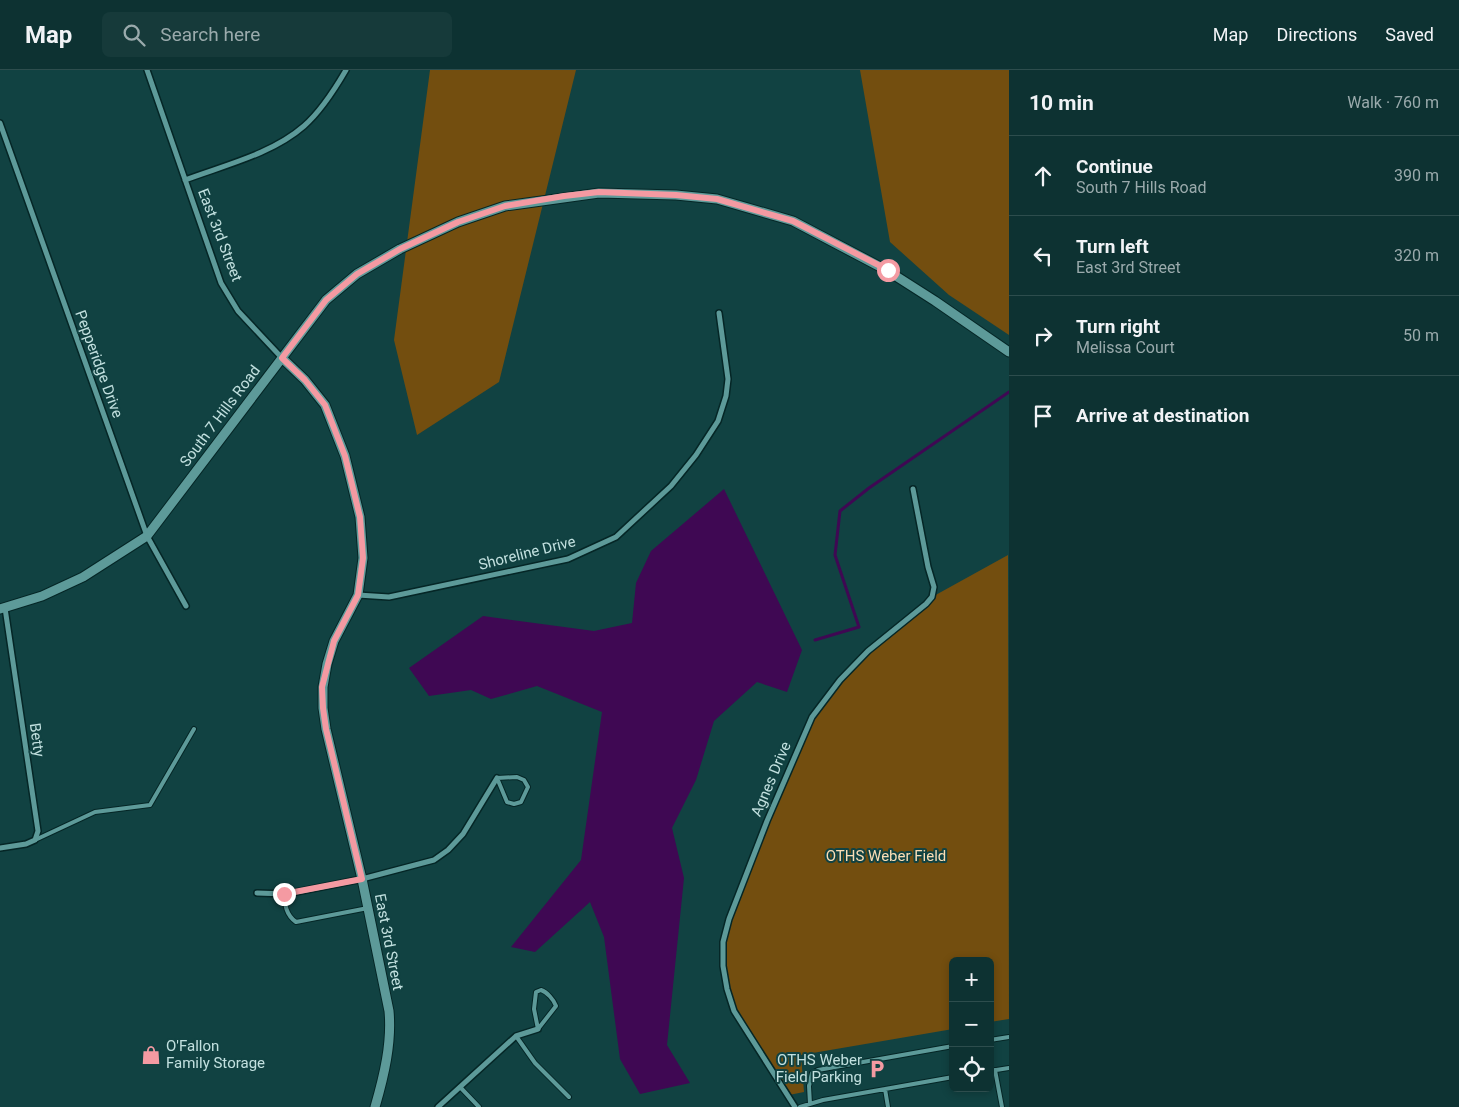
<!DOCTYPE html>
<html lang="en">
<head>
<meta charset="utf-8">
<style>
	:root { --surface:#0d3232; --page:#163a3a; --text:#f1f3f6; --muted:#9aaaac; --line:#2d4d4d }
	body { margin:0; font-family:Roboto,sans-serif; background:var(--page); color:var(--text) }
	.controls { position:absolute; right:15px; bottom:15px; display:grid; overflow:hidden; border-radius:8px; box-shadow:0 2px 8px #0003 }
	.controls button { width:45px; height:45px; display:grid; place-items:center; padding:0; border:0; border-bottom:1px solid var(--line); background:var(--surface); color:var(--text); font:25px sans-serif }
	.stop { position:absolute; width:15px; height:15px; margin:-11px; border:4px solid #f49aa2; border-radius:50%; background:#fff }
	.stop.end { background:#f49aa2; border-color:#fff; box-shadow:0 1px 5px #0008 }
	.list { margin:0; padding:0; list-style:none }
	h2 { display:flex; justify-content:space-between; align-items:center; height:65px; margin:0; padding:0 20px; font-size:21px }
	h2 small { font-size:16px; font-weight:400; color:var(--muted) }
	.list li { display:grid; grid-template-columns:32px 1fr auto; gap:15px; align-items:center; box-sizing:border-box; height:80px; padding:0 20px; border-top:1px solid var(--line) }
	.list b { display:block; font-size:19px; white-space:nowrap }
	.list p { margin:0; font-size:16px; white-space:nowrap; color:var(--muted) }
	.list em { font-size:16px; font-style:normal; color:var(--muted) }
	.icon { flex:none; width:28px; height:28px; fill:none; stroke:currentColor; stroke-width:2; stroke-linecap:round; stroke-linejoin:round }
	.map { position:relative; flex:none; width:1009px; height:1037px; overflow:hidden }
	header { display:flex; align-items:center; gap:30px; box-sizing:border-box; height:70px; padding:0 25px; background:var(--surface); border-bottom:1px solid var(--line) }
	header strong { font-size:24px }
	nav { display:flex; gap:28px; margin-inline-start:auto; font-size:18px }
	.search { width:350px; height:45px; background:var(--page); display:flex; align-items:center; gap:12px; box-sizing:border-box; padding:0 18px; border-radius:8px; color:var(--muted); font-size:19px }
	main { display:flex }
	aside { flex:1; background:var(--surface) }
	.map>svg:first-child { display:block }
</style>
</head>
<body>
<header>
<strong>Map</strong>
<div class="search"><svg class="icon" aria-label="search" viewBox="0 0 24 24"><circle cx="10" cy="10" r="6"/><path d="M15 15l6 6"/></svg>Search here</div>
<nav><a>Map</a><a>Directions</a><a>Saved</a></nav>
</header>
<main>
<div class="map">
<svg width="1009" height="1037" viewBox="0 0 1009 1037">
	<rect width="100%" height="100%" fill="#114242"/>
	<path fill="#734e0f" d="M430 0H576L499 312 417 365 394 270Z
		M860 0H1009V265L949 225 890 172Z
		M1008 485 1009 949 990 952V891H953V959L801 985 804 1022 789 1025 745 961 727 919 723 872 729 849 812 647 868 581 932 527Z"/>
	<path fill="#3f0853" d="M724 419 802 580 787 622 757 612 714 651 696 710 672 758 684 808 667 975 690 1013 640 1024 620 989 604 867 590 832 535 882 511 877 581 790 602 642 537 616 491 629 471 620 429 626 409 598 483 546 594 561 632 553 636 513 651 481Z"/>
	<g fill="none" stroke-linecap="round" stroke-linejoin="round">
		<path stroke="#3f0853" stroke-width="3" d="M815 570 859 557 835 485 840 441 869 418 1009 322"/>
		<g stroke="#052626" stroke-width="6">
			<path id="service" d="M517 707 524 710 528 717 521 732 514 734 507 732 497 708Z
				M35 770 95 742 150 735 194 659
				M284 824C285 835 286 845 296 852L368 838
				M541 920C547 922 554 930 556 936L538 959 534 939 536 922Z
				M516 966 535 993 569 1027
				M990 970 1009 967
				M995 1000 1002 1037
				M990 1001 1009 998
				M460 1017 479 1037
				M885 1019 888 1037
				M810 1034 809 1016 812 1003 818 1000 953 976
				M800 1037 823 1030 953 1007"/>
		</g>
		<g stroke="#052626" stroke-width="8">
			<path id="minor" d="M147 0 221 213 238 241 282 288
				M0 53 147 466 186 536
				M185 110C225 95 272 84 304 56 321 41 335 19 346 0
				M358 525 389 527 568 489 616 467 671 416 696 385 718 351 726 326 728 309 719 243
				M0 778 26 774 35 770 38 761 5 538
				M257 823 286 824 362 809 434 790 448 780 463 764 497 708
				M438 1037 516 966 538 959
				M795 1037 734 941 727 919 723 896V872L729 849 767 751 812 647 840 610 868 581 926 534 932 527 934 517 928 497 913 419"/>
		</g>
		<g stroke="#052626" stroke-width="11">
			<path id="tertiary" d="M282 288 305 310 325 335 345 386 360 447 363 488 358 525 334 571 327 594 323 617V638L326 659 362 809 389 941C392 973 384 1006 375 1037
				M0 539 42 526 83 507 147 466 326 230 357 204 400 179 458 152 505 136 599 123 676 125 717 129 793 151 888 201 935 231 1009 282"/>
		</g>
		<use href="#service" stroke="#5d9a99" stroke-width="4"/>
		<use href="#minor" stroke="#5d9a99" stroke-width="5"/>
		<use href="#tertiary" stroke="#5d9a99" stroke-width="9"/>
	</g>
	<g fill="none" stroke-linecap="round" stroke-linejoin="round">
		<path stroke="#f49aa2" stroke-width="6" d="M284 824 362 809 326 659 323 638 322 617 334 571 358 525 363 488 360 447 345 386 325 335 305 310 282 288 326 230 357 204 400 179 458 152 505 136 564 126 599 122 676 125 717 129 793 151 888 200"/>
	</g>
	<defs>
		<g id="shop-bare" transform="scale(1.5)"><path d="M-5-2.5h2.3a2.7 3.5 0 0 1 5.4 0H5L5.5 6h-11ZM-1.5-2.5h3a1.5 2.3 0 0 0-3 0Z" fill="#f49aa2" stroke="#114242" stroke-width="2.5" paint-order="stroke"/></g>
		<g id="parking-bare" transform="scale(1.5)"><path d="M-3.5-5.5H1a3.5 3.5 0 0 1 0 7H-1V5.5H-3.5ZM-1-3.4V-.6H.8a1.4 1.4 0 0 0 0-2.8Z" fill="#f49aa2" stroke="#114242" stroke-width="2.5" paint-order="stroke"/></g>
	</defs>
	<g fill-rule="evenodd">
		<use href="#shop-bare" x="151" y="985"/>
		<use href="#parking-bare" x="877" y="999"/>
	</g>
	<g text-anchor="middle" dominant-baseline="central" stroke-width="4" stroke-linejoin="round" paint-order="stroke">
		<g font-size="15" fill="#c2e0df" stroke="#114242">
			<text transform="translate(220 165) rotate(69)">East 3rd Street</text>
			<text transform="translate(99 294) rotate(70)">Pepperidge Drive</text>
			<text transform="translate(220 346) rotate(-53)">South 7 Hills Road</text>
			<text transform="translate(527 483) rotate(-14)">Shoreline Drive</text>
			<text transform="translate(37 670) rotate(82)">Betty</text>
			<text transform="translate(771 709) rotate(-67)">Agnes Drive</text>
			<text transform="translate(389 872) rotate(79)">East 3rd Street</text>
		</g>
		<g font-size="15" fill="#fcdeb5" stroke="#114242">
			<text x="886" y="786">OTHS Weber Field</text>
		</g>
		<g font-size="15" fill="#c2e0df" stroke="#114242" text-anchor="start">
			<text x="166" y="976">O'Fallon<tspan x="166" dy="17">Family Storage</tspan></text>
			<text x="862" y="990" text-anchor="end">OTHS Weber<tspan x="862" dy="17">Field Parking</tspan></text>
		</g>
	</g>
</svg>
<div class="controls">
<button>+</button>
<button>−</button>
<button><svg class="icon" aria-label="locate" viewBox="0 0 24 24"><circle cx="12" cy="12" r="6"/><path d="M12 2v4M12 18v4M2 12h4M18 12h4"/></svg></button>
</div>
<div class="stop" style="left:888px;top:200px"></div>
<div class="stop end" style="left:284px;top:824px"></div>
</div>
<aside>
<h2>10 min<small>Walk · 760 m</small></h2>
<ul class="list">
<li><svg class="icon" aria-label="ahead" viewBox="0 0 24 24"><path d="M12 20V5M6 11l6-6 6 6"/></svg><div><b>Continue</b><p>South 7 Hills Road</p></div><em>390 m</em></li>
<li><svg class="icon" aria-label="left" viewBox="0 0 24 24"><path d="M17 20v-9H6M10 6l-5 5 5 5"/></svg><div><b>Turn left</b><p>East 3rd Street</p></div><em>320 m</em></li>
<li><svg class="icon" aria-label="right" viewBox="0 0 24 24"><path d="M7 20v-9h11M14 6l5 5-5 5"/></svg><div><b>Turn right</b><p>Melissa Court</p></div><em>50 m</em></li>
<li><svg class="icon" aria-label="arrive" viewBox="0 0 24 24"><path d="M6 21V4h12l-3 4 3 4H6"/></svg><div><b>Arrive at destination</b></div></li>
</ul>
</aside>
</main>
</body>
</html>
